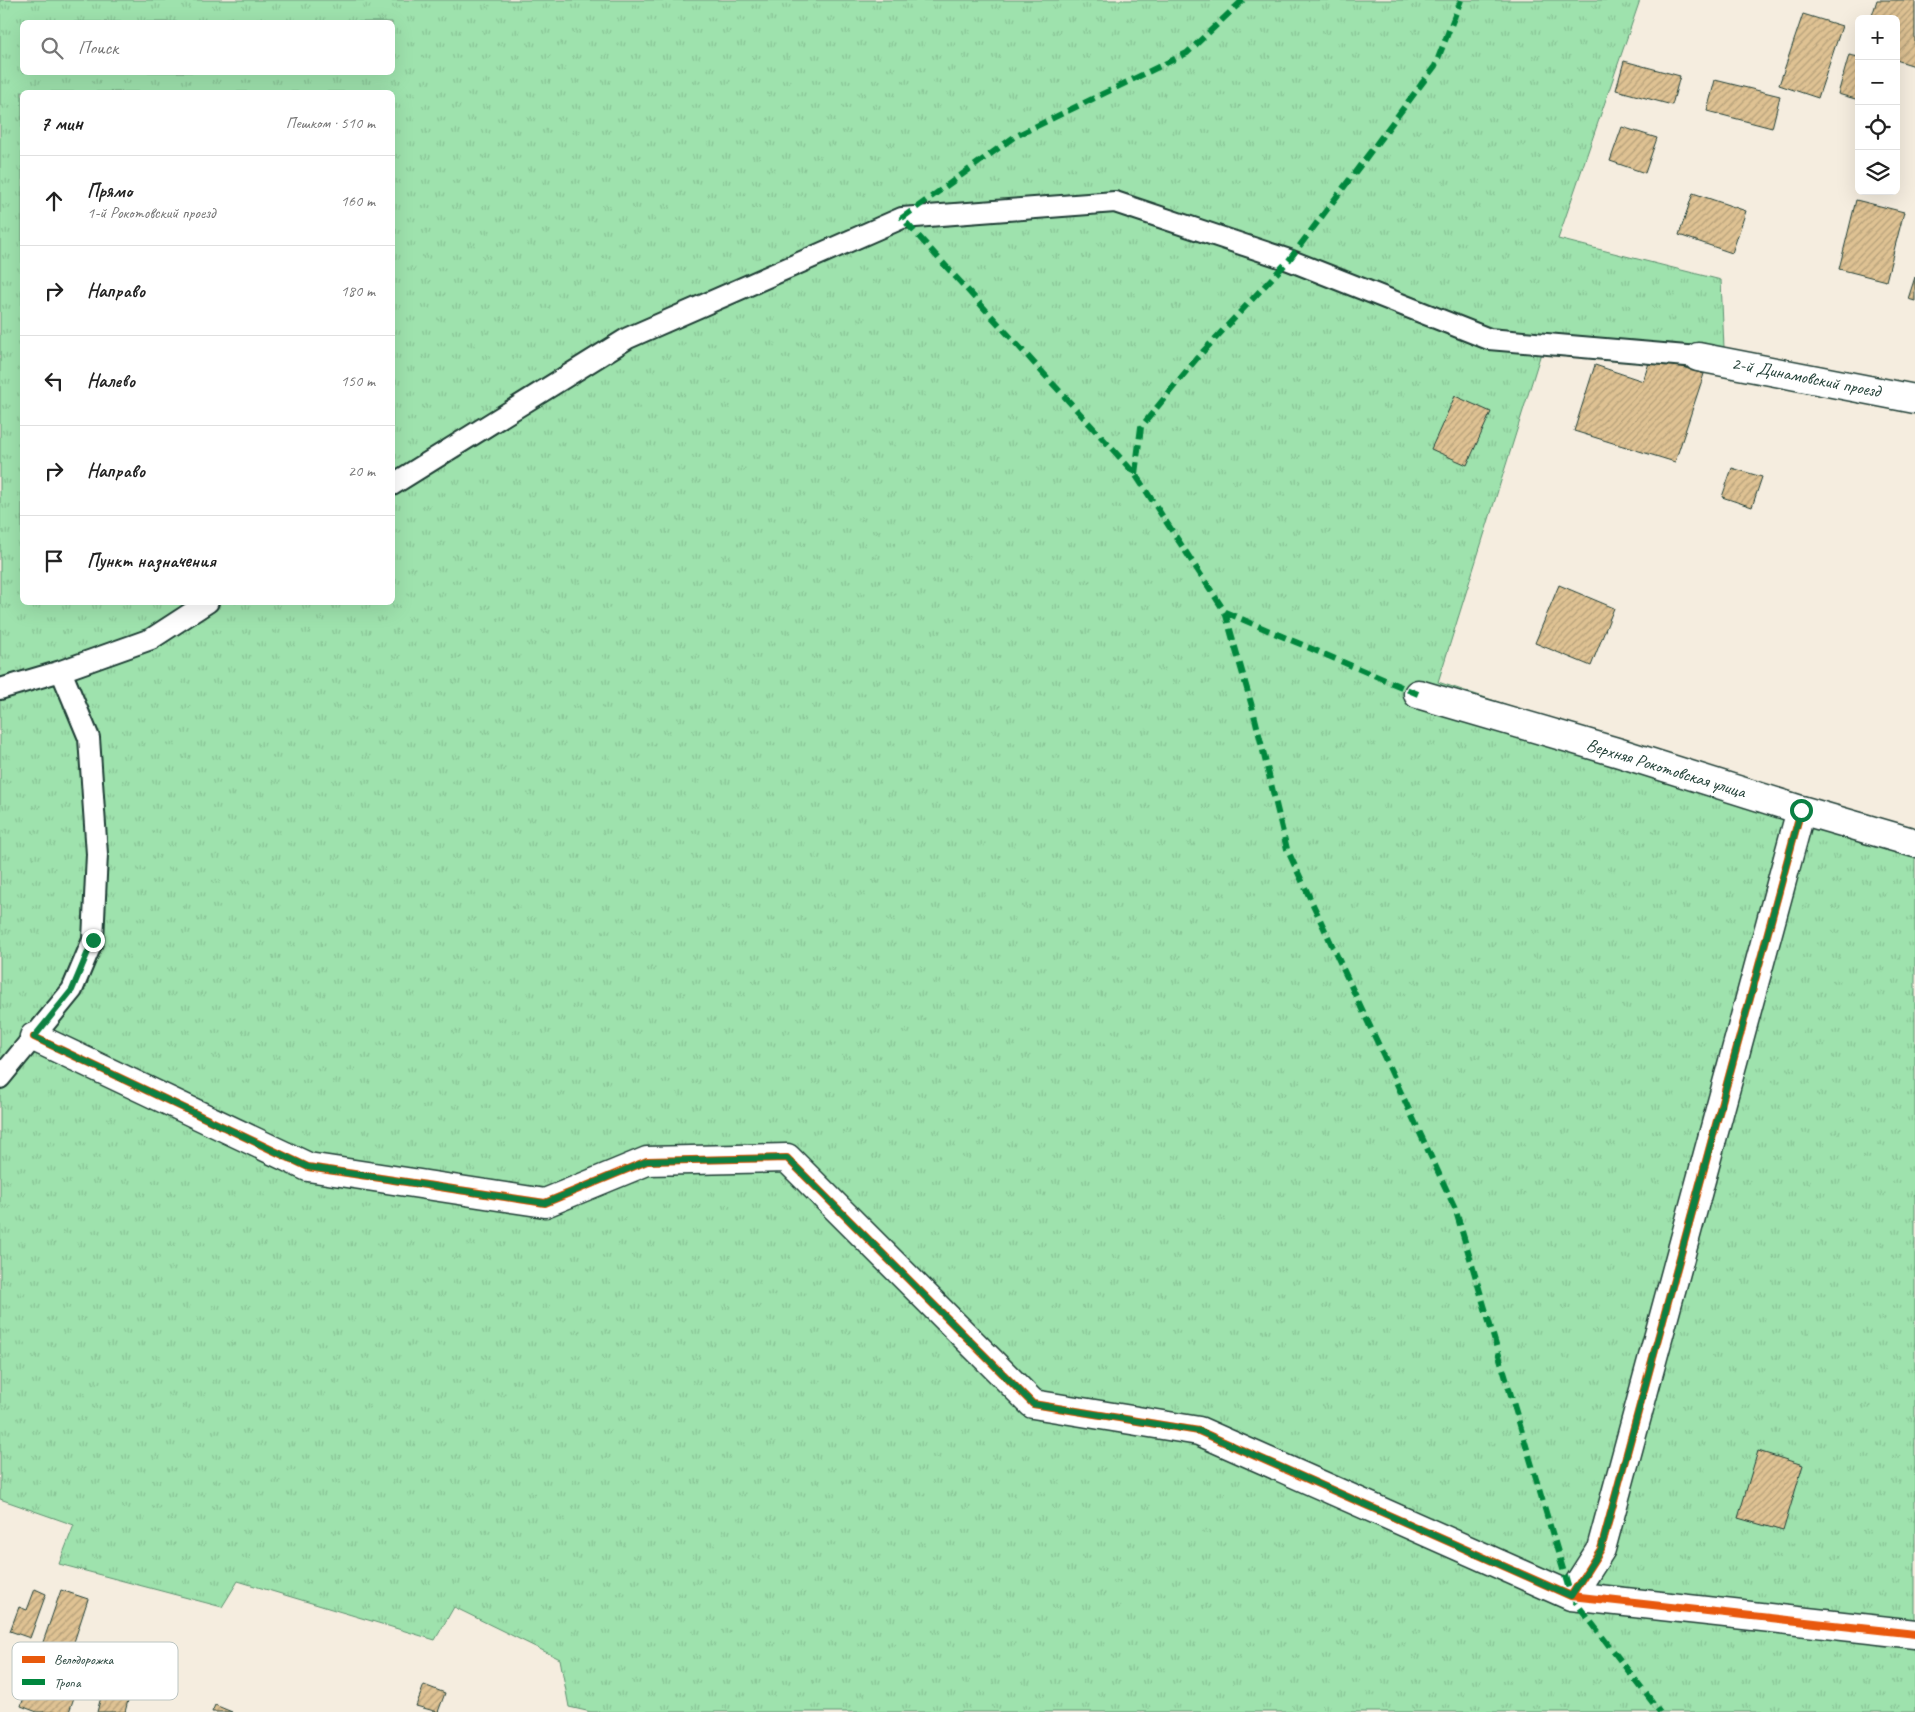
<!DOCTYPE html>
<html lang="ru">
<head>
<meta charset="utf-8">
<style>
	:root { --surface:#fff; --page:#f6f6f6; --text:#222; --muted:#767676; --line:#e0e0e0 }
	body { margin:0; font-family:Caveat,sans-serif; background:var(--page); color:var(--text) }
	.controls { position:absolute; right:15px; top:15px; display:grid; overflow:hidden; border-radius:8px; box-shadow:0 5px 20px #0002 }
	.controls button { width:45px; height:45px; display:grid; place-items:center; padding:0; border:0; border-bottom:1px solid var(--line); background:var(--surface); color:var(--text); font:25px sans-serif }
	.stop { position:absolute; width:15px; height:15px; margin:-11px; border:4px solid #0b8043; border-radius:50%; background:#fff }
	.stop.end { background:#0b8043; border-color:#fff; box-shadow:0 1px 5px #0008 }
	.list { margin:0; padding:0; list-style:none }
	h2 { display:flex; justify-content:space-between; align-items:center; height:65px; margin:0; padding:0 20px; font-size:21px }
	h2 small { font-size:16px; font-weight:400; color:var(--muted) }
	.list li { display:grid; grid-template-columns:32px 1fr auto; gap:15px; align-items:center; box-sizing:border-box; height:90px; padding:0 20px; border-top:1px solid var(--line) }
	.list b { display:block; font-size:19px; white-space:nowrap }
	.list p { margin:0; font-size:16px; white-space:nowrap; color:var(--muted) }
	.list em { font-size:16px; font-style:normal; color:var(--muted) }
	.icon { flex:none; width:28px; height:28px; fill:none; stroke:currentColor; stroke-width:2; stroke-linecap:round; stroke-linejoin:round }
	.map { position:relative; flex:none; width:1915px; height:1712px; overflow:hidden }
	.search { position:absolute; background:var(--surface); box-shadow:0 5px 20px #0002; left:20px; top:20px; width:375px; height:55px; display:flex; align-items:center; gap:12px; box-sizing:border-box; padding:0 18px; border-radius:8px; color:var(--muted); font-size:19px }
	.panel { position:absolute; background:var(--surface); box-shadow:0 5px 20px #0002; left:20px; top:90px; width:375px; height:515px; border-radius:8px }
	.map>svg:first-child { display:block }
</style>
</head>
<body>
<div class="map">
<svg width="1915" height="1712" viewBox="0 0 1915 1712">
	<defs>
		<pattern id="grass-tufts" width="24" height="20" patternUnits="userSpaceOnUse" patternTransform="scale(1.25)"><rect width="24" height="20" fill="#9ee2ad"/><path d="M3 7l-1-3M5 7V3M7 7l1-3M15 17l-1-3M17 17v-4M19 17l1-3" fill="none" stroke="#88c395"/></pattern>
		<pattern id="building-hatch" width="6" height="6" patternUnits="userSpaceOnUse" patternTransform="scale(1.25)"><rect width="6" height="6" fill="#dfc293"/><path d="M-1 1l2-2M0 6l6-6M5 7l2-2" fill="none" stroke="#b49f79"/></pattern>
	</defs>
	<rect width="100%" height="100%" fill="#f5eddf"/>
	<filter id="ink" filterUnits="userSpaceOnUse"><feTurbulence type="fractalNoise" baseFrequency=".02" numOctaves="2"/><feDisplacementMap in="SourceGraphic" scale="10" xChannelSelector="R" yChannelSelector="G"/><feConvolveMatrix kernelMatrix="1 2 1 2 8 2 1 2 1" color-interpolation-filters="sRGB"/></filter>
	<g filter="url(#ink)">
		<path fill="url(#grass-tufts)" stroke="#5e9070" fill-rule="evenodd" d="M0 0H1640L1558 239 1721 280 1724 348 1705 368 1542 350 1438 682 1619 742 1915 831V1712H591L569 1707 560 1659 454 1607 435 1640 238 1581 222 1607 59 1564 74 1525 0 1499ZM22 22H392V72H22ZM22 92H392V602H22Z"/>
		<path fill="url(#building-hatch)" stroke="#1f3d34" d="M1877 0H1915V66L1896 60V19H1871Z
			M1803 14 1842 26 1818 98 1779 85Z
			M1849 55 1859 57V100L1838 94Z
			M1624 61 1680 76 1672 105 1616 90Z
			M1715 80 1780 96 1772 128 1707 111Z
			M1622 127 1657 138 1645 173 1610 161Z
			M1693 193 1746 211 1732 253 1679 235Z
			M1856 200 1904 212 1886 281 1839 269Z
			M1915 277V301L1908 299Z
			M1651 357 1704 374 1675 462 1574 431 1595 365 1643 381Z
			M1455 396 1491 412 1467 465 1431 449Z
			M1732 468 1762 477 1752 507 1722 497Z
			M1559 585 1614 608 1591 666 1535 643Z
			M1758 1451 1803 1465 1783 1531 1738 1518Z
			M35 1589 46 1594 30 1638 10 1631 19 1607 27 1610Z
			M61 1590 88 1599 74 1642 91 1648 69 1712H37L21 1706Z
			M111 1659 137 1666 125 1712H97Z
			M424 1685 445 1693 438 1712 416 1706Z
			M215 1705 232 1712H212Z"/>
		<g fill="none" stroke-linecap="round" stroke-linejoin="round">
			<g stroke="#1f3d34" stroke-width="24">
				<path id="service" d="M392 485 628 338 902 218 1115 202 1289 260 1489 339 1698 357
					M61 671 151 639 208 602
					M0 689 61 671 89 738 97 854 93 940 72 990 0 1078"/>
			</g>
			<g stroke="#1f3d34" stroke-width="31">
				<path id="minor" d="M1698 357 1915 399
					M1418 694 1620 753 1801 810 1915 843
					M34 1037 308 1167 545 1203 647 1161 787 1158 1033 1404 1199 1431 1571 1596 1915 1634
					M1571 1596 1601 1549 1801 810"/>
			</g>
			<use href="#service" stroke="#fff" stroke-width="20"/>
			<use href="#minor" stroke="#fff" stroke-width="28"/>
			<path stroke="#00873e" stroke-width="6" stroke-dasharray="12 6" stroke-linecap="butt" d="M1243 0 1187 53 1014 137 902 218 1135 474 1225 612 1253 710 1287 849 1455 1208 1571 1596 1660 1712
				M1135 474 1141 427 1197 358 1289 260 1435 66 1461 0
				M1225 612 1418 694"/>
			<g stroke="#fff" stroke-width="11">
				<path id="cycleway" d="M34 1037 308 1167 545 1203 647 1161 787 1158 1033 1404 1199 1431 1571 1596 1915 1634
					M1571 1596 1601 1549 1801 810"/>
			</g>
			<use href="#cycleway" stroke="#e8590c" stroke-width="8"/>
		</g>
	</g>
	<g fill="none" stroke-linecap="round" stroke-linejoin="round" filter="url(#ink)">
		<path stroke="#0b8043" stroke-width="6" d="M93 940 72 990 34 1037 308 1167 545 1203 647 1161 787 1158 1033 1404 1199 1431 1571 1596 1601 1549 1801 810"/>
	</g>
	<g text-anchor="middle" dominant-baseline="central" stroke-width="5" stroke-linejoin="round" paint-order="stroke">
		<g font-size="18" fill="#1f3d34" stroke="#fff">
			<text transform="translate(1806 377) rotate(11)">2-й Динамовский проезд</text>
			<text transform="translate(1666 768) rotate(17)">Верхняя Рокотовская улица</text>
		</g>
	</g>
	<rect x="12" y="1642" width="166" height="58" rx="8" fill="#fff" stroke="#bcc5c2" stroke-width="1"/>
	<rect x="22" y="1656" width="23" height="7" fill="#e8590c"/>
	<rect x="22" y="1679" width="23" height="6" fill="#00873e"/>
	<g font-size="14" fill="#1f3d34">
		<text x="54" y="1664">Велодорожка</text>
		<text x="54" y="1687">Тропа</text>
	</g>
</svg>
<div class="controls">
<button>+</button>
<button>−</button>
<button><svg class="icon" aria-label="locate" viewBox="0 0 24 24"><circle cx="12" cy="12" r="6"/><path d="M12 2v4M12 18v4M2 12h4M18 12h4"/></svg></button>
<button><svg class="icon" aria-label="layers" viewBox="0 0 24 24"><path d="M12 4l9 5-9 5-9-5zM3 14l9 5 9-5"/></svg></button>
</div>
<div class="stop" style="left:1801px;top:810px"></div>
<div class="stop end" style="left:93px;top:940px"></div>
<div class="search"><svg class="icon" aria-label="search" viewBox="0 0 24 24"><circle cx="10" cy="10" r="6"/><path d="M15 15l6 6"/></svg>Поиск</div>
<section class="panel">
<h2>7 мин<small>Пешком · 510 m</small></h2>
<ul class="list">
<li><svg class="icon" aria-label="ahead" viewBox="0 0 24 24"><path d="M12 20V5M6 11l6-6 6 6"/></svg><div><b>Прямо</b><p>1-й Рокотовский проезд</p></div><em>160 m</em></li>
<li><svg class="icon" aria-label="right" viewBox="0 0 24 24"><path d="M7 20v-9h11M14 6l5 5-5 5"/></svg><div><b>Направо</b></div><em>180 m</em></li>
<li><svg class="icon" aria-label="left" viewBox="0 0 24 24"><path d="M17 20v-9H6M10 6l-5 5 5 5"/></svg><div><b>Налево</b></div><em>150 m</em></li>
<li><svg class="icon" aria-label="right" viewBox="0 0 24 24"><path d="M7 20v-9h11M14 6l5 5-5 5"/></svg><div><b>Направо</b></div><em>20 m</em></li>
<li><svg class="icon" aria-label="arrive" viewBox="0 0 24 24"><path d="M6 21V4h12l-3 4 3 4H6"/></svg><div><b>Пункт назначения</b></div></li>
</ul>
</section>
</div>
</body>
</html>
